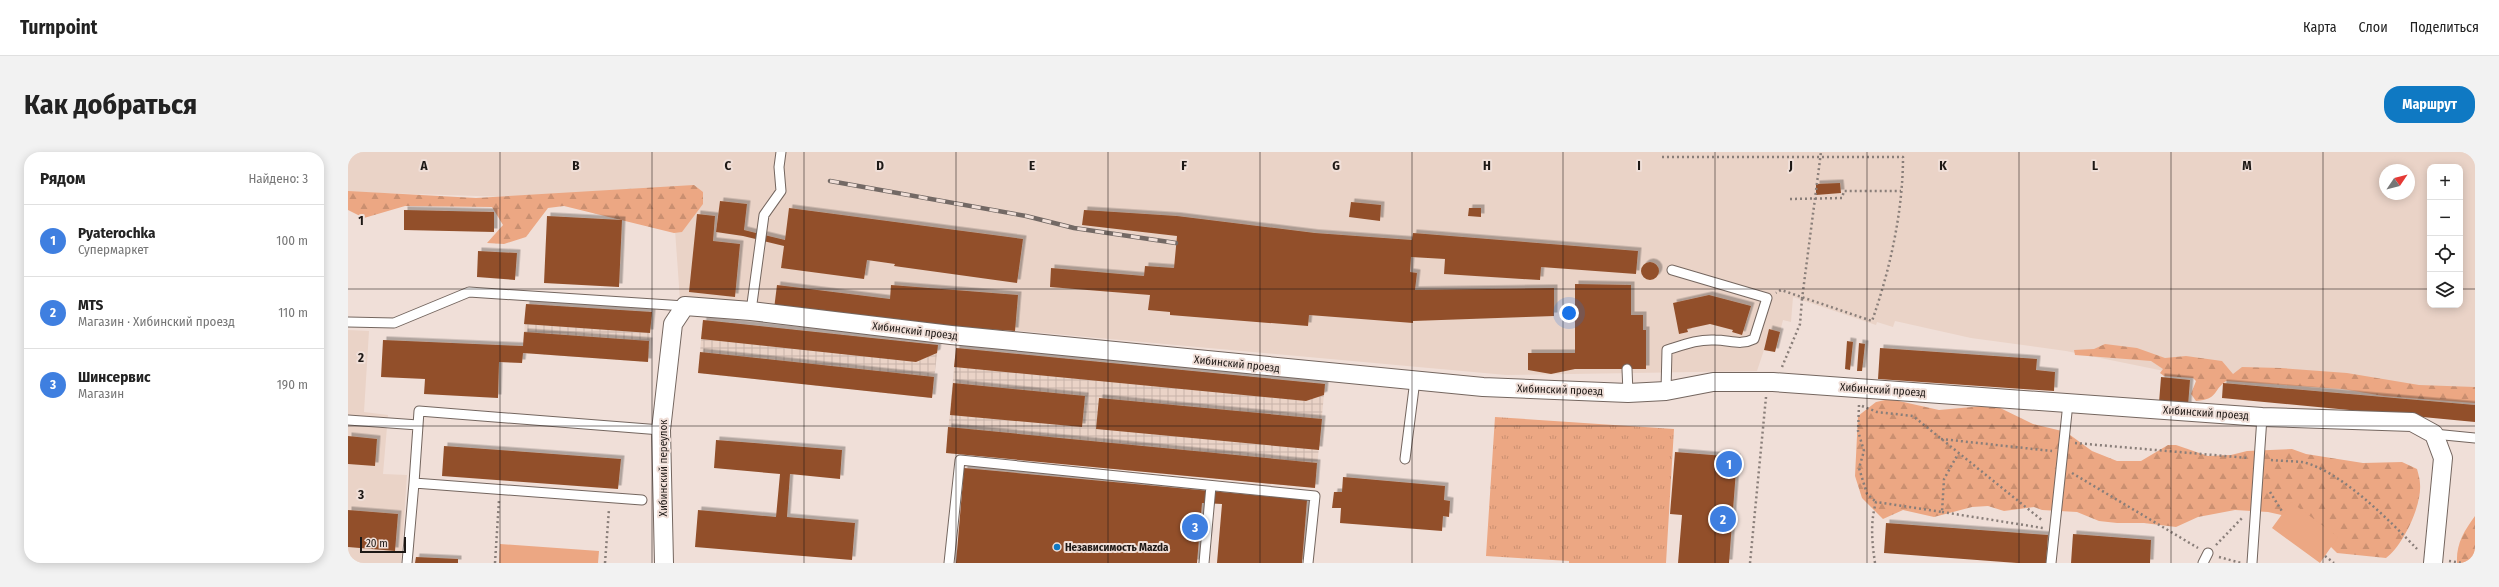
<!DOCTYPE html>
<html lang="ru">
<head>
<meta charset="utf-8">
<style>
	:root { --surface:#fff; --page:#f2f2f2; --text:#222; --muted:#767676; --line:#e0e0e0; --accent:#0f79c3 }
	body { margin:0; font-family:"Fira Sans Condensed",sans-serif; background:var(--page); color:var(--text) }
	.controls { position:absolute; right:12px; top:12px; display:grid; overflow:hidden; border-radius:8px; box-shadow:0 2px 10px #0003 }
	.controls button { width:36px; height:36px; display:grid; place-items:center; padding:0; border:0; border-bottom:1px solid var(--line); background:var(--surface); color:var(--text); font:20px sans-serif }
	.compass { position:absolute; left:2031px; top:12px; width:36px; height:36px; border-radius:50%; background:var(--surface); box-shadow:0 2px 10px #0003; rotate:55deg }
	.scale { position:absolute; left:12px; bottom:10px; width:46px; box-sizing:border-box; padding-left:4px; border:2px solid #1d1815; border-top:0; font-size:11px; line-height:14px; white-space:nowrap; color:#1d1815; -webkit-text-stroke:3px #f0dfd8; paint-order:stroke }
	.you { position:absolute; left:1221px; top:161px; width:14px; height:14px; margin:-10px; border:3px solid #fff; border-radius:50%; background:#1a73e8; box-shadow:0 0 0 6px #1a73e833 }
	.badge { display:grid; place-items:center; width:26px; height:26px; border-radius:50%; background:var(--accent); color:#fff; font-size:13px; font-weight:700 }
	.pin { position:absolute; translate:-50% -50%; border:2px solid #fff; box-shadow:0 1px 4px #0006 }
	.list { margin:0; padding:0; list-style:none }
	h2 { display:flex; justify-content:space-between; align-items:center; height:52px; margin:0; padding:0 16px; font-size:17px }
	h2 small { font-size:13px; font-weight:400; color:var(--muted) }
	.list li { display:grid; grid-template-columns:26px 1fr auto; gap:12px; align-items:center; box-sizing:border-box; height:72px; padding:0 16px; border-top:1px solid var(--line) }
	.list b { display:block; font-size:15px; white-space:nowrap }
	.list p { margin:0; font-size:13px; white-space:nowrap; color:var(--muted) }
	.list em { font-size:13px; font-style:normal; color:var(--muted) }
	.icon { flex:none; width:22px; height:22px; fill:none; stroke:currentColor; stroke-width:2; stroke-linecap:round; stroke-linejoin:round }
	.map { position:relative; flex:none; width:2127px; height:411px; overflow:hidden; border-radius:16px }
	header { display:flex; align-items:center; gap:24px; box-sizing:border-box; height:56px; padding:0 20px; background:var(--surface); border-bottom:1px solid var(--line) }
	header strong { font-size:19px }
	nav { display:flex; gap:22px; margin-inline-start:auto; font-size:14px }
	.intro { display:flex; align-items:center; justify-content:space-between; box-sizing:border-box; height:96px; padding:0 24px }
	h1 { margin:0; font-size:28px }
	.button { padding:10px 18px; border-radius:16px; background:var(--accent); color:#fff; font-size:14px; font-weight:700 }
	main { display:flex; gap:24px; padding:0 24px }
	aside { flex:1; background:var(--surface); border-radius:16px; box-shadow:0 2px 10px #0003 }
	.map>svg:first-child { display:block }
</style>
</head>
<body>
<header>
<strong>Turnpoint</strong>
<nav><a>Карта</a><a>Слои</a><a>Поделиться</a></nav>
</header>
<div class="intro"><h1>Как добраться</h1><a class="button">Маршрут</a></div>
<main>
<aside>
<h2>Рядом<small>Найдено: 3</small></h2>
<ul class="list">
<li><span class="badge" style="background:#3f7fe0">1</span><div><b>Pyaterochka</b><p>Супермаркет</p></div><em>100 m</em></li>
<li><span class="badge" style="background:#3f7fe0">2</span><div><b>MTS</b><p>Магазин · Хибинский проезд</p></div><em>110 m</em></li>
<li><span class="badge" style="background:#3f7fe0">3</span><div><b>Шинсервис</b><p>Магазин</p></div><em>190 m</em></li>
</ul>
</aside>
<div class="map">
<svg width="2127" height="411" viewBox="0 0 2127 411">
	<defs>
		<pattern id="industrial-grid" width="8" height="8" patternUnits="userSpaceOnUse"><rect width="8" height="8" fill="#ead3c7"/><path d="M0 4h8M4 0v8" fill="none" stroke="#c8b4aa"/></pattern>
		<pattern id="grass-tufts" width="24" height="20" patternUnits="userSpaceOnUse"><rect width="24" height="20" fill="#eca783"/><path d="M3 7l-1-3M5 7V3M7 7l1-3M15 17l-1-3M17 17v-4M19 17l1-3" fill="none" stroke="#ca8f70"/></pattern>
		<pattern id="forest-firs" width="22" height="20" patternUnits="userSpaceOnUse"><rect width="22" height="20" fill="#eca783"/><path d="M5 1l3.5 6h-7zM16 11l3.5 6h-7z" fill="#ca8f70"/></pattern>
		<filter id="shadow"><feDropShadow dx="3.5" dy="-3.5" stdDeviation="0" flood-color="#0004"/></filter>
	</defs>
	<rect width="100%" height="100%" fill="#f0dfd8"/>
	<path fill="#ead3c7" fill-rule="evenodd" d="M0 0H2127V253L1875 231 1718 199 1623 186 1547 169 1545 175 1529 170 1528 173 1445 145 1443 170 1435 168 1427 200 1416 198 1409 219 1158 223 332 148 325 50 0 40ZM2082 15H2112V153H2082ZM2037 18H2061V42H2037Z
		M0 178 21 179 16 260 40 263 35 322 59 323 53 411H0Z"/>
	<path fill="url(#industrial-grid)" d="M178 152 304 160 300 210 175 201Z
		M355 168 590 193 584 246 350 221Z
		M608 196 977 232 967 336 598 301Z"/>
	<path fill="url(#grass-tufts)" d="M1147 265 1326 277 1318 411H1221V409L1138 404Z"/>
	<path fill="url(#forest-firs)" d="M346 33 355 40V52L334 80 326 81 216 54 200 56 178 85 156 92 139 91 155 73 144 55 57 54 16 66 0 58V39L128 46Z
		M1757 192 1789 196 1817 206 1838 204 1874 209 1885 222 1894 215 1933 216 1999 221 2071 233 2127 235V251L2036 244 1994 237 1878 229C1864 239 1871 247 1848 249L1843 242 1848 229 1845 226 1816 224 1812 221 1815 217 1803 209 1727 203 1726 198 1746 197Z
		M1542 247 1591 258 1646 253 1685 272 1718 280 1744 299 1769 309H1793L1820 293H1828L1860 304 1883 303 1899 299 1944 297 1958 302 2015 311 2054 310 2069 317C2070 321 2072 327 2072 332 2074 353 2055 394 2038 406L1989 401 1972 384 1938 364 1920 360 1887 358 1850 365 1828 375 1796 371H1769L1751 369 1729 360 1694 358 1686 355 1656 359 1640 354 1624 355 1586 365 1555 358 1535 367 1514 346 1507 324 1510 264 1528 250Z
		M2127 364V411H2109C2108 392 2116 379 2127 364Z"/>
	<path fill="#eca783" d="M1943 350 1990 385 1972 411 1924 376Z
		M152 392 251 399 250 411H151Z"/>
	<path fill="#92502b" filter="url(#shadow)" d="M1492 31 1493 41 1468 43V32Z
		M372 49 399 52 396 78 437 88 441 56 675 87 669 131 546 114 547 112 519 108 516 127 433 116 436 94 395 84 368 80Z
		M1003 50 1033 53 1032 69 1001 65Z
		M1121 56H1133V65L1120 64Z
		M56 58 146 60V80L56 78Z
		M736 58 829 64 967 81 1064 88 1065 81 1290 99 1288 122 1193 115 1192 128 1096 122 1097 107 1063 105 1062 120 1069 121 1067 138 1206 136V164L1065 169V171L961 163 960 174 822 163V160L800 158 802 143 702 135 703 116 796 124 797 114 826 116 829 84 734 73Z
		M349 62 367 64 365 89 392 92 387 145 341 140Z
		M199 64 274 68 271 135 196 131Z
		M130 99 169 101 167 128 129 125Z
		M1293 119a9 9 0 1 1 18 0a9 9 0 1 1-18 0Z
		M1227 132 1283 133V163H1295V178H1298V217H1227L1203 222 1180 218V201H1227Z
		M429 133 542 147 543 133 670 143 667 179 539 171 426 157Z
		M1361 143 1403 154 1394 183 1384 180 1385 178 1362 172 1339 177 1340 180 1331 182 1325 151Z
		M178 152 304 160 302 181 176 172Z
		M355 168 590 193 589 201 568 210 353 187Z
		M1421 177 1432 180 1427 200 1416 198Z
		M176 180 301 189 300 210 175 201 174 211 151 210 150 246 76 242 77 227 33 225 35 188 175 194Z
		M1499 189 1505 190 1502 218 1497 217Z
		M1511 191 1517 192 1514 219H1509Z
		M608 196 977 232 976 243 958 249 606 215Z
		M1532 196 1689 207 1688 218 1707 220 1706 239 1530 227Z
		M352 200 586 225 584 246 350 221Z
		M1813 225 1842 228 1840 254 1811 251Z
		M605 231 737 244 734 275 602 263Z
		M1875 231 2127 253V270L1874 246Z
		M751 246 974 267 971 298 748 277Z
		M600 275 969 311 967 336 598 301Z
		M0 284 29 287 27 314 0 312Z
		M368 288 494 298 492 327 442 322 439 365 507 371 504 408 347 395 350 358 428 365 432 322 366 316Z
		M96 294 273 307 270 337 94 324Z
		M1327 300 1389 305 1381 411H1330L1334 363 1322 362Z
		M616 316 959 348 954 411H869L874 352 854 351 849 411H608Z
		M995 325 1097 334 1096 348 1102 349 1101 365 1095 364 1094 379 992 371 993 356H984L986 340H994Z
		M0 358 50 362 47 399 0 395Z
		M1538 371 1700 383 1698 411H1669L1536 401Z
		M1725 382 1803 388 1802 411H1723Z
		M68 405 110 407V411H67Z"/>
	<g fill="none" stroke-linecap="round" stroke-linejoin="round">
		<g stroke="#74665f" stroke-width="11">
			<path id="service" d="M403 159 416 63 433 39 431 15 433 0
				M0 170 46 171 121 140 337 154
				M1279 217 1280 241
				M1318 239 1319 198C1335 193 1350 187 1367 188 1382 188 1392 194 1406 187L1419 146 1324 118
				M0 268 70 273
				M2086 282 2127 286
				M1057 307 1067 228
				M294 348 66 331 71 259 313 278
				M59 411 66 331
				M601 411 612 308 967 344 960 411
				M856 411 863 334
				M1703 411 1720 251
				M1855 411 1860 401
				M1904 411 1914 265"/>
		</g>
		<g stroke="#74665f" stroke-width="20">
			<path id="minor" d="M316 411 313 278 325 172 337 154 403 159 603 183 1135 235 1280 241 1318 239 1365 230H1425L1914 265 2064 270 2086 282 2095 306 2085 411"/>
		</g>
		<path stroke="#897e79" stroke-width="2.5" stroke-dasharray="2 3" stroke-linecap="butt" d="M1314 5H1555C1555 59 1542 118 1524 169L1433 138 1428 141
			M1442 47 1494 46 1496 39H1553
			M1434 215 1452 172 1454 147
			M1511 253 1510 279 1516 299 1511 316 1519 342 1528 350
			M1514 254 1529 260 1565 264 1695 369
			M1593 287 1704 299
			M1727 291 1900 306
			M1923 308C1933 309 1944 309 1954 310 1992 318 2042 369 2069 397
			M1724 321 1850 396
			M1922 340 1935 361
			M1594 360 1695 376
			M1868 393 1895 365
			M1977 404 1986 411
			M1871 405 1893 411
			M2101 409 2114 411
			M147 411 151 348
			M257 411 261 357
			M1402 411 1418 245
			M1527 411C1524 390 1522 371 1528 350L1594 360 1596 327 1610 302"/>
		<use href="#service" stroke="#fff" stroke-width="9"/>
		<use href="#minor" stroke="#fff" stroke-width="18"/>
		<g stroke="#736965" stroke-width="4.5">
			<path id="rail" d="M482 29 678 64 726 76 828 91"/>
		</g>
		<use href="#rail" stroke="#f0dfd8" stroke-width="3" stroke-dasharray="9" stroke-linecap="butt"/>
		<path stroke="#897e79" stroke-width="2.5" stroke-dasharray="2 3" stroke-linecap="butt" d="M1454 147 1473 0"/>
	</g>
	<path fill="none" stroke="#1d1815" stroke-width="1" stroke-opacity="0.55" d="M152 0V411M304 0V411M456 0V411M608 0V411M760 0V411M912 0V411M1064 0V411M1215 0V411M1367 0V411M1519 0V411M1671 0V411M1823 0V411M1975 0V411M0 137H2082M2112 137H2127M0 274H2127"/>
	<circle fill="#0f79c3" stroke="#f0dfd8" stroke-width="1.5" cx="709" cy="395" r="4"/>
	<g text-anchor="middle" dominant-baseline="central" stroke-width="4" stroke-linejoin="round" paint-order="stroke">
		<g font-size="11" fill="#1d1815" stroke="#f0dfd8">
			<text transform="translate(567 179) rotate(7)">Хибинский проезд</text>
			<text transform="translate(889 212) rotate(6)">Хибинский проезд</text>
			<text transform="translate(1212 238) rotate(2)">Хибинский проезд</text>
			<text transform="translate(1535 238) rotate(4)">Хибинский проезд</text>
			<text transform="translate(1858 261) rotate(4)">Хибинский проезд</text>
			<text transform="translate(315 316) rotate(-90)">Хибинский переулок</text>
		</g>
		<g font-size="11" font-weight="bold" fill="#1d1815" stroke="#f0dfd8" text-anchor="start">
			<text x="717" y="395">Независимость Mazda</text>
		</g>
	</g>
	<g font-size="13" text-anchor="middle" font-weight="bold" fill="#1d1815" stroke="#f0dfd8" stroke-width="4" stroke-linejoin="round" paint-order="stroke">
		<text x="76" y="18">A</text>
		<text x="228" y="18">B</text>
		<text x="380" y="18">C</text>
		<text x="532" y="18">D</text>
		<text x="684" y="18">E</text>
		<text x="836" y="18">F</text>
		<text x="988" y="18">G</text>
		<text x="1139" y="18">H</text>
		<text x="1291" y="18">I</text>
		<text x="1443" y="18">J</text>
		<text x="1595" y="18">K</text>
		<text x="1747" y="18">L</text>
		<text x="1899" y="18">M</text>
		<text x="13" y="73">1</text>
		<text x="13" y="210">2</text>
		<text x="13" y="347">3</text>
	</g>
</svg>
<div class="controls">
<button>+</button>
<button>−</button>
<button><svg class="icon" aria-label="locate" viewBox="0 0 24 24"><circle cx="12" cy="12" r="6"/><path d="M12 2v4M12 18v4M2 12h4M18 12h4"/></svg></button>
<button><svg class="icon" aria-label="layers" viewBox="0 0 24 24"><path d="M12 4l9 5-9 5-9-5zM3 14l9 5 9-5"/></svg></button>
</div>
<svg class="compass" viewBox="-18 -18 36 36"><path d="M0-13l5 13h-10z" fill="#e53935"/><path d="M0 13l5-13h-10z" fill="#767676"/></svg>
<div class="scale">20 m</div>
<div class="you"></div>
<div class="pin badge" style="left:1381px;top:312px;background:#3f7fe0">1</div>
<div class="pin badge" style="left:1375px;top:367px;background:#3f7fe0">2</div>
<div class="pin badge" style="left:847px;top:375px;background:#3f7fe0">3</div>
</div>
</main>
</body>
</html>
